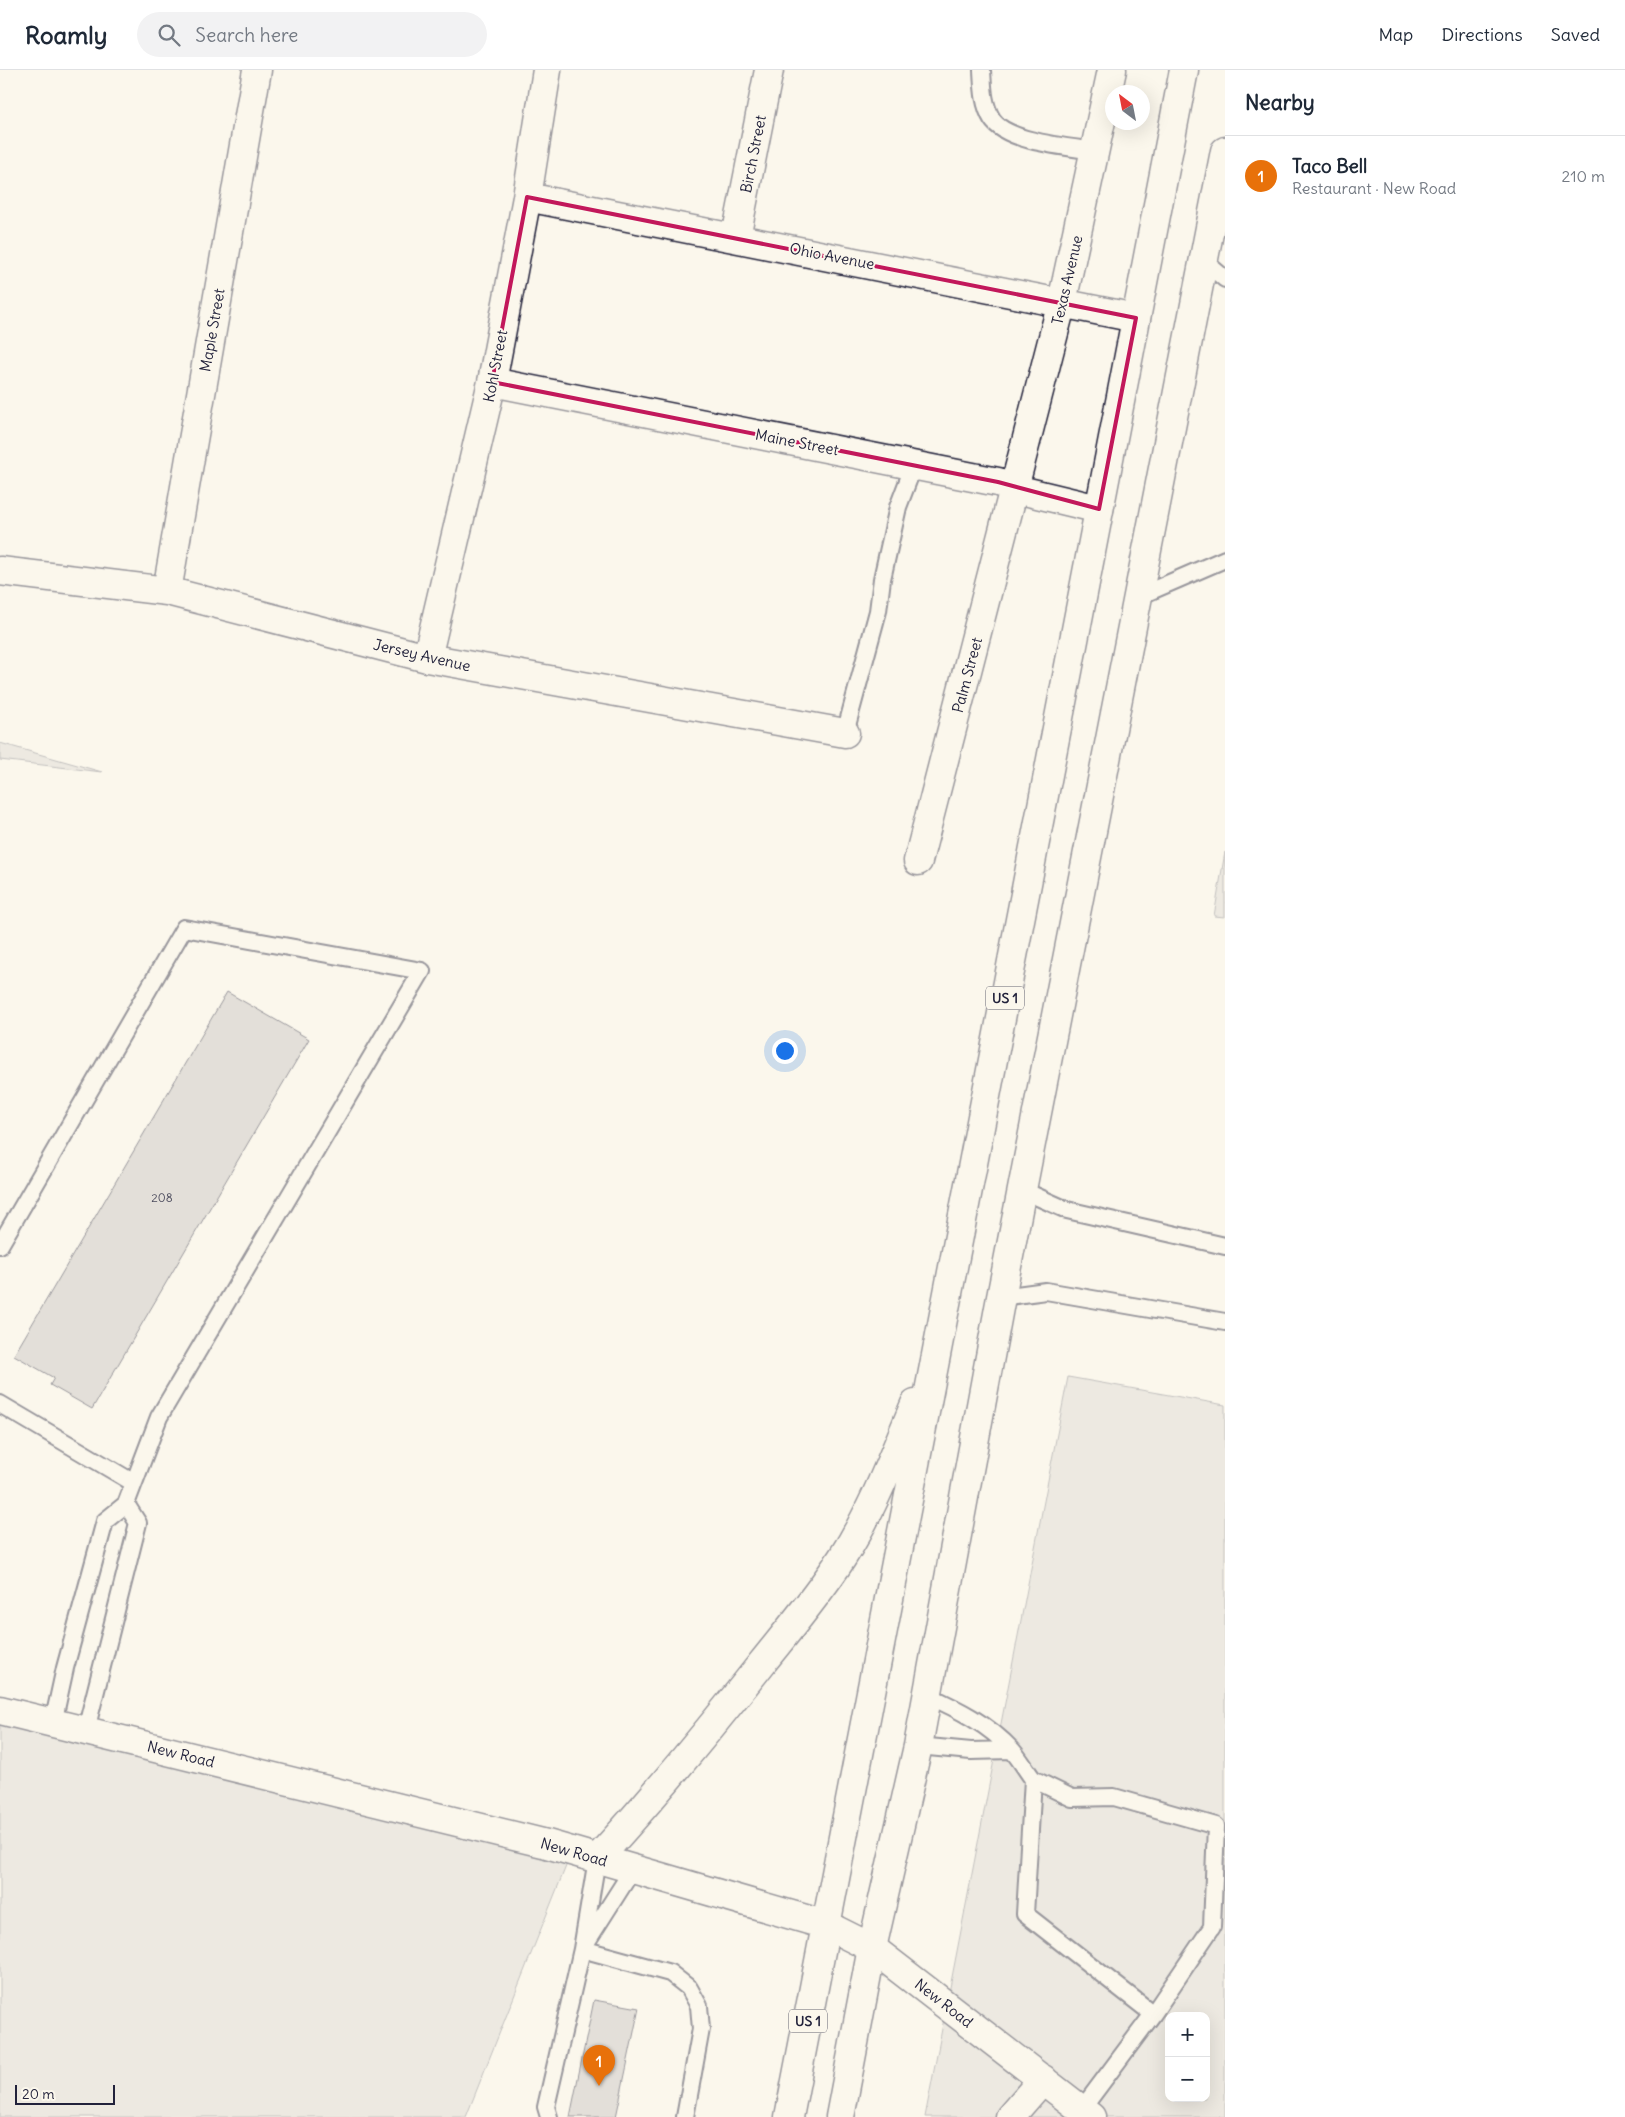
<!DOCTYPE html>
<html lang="en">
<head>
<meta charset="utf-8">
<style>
	:root { --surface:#fff; --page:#f2f2f3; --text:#1f2937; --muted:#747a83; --line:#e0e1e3; --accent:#ea580c }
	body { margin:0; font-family:Delius,sans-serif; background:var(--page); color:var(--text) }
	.controls { position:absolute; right:15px; bottom:15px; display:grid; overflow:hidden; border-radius:10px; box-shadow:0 5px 20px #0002 }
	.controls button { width:45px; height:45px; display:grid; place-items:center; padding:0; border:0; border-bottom:1px solid var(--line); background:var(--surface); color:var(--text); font:25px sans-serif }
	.compass { position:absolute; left:1105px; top:15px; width:45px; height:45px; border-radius:50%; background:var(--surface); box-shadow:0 5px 20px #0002; rotate:328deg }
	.scale { position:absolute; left:15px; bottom:12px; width:100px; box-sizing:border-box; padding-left:5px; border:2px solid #22223b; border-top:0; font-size:14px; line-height:18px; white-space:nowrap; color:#22223b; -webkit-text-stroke:4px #fbf7ec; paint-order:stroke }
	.you { position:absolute; left:784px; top:980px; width:18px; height:18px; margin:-12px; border:4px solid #fff; border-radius:50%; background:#1a73e8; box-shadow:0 0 0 8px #1a73e833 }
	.badge { display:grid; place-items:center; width:32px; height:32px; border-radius:50%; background:var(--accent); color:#fff; font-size:16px; font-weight:700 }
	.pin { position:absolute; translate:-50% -41px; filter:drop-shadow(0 1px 2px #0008) }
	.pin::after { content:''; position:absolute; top:26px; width:18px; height:15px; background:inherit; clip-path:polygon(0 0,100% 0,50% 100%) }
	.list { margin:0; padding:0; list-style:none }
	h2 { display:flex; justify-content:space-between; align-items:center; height:65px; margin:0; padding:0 20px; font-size:21px }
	h2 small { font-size:16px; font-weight:400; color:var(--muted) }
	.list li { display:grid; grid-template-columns:32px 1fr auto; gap:15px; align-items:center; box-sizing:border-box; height:80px; padding:0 20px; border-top:1px solid var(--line) }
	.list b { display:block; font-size:19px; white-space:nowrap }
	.list p { margin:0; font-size:16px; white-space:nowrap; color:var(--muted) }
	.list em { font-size:16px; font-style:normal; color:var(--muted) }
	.icon { flex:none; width:28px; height:28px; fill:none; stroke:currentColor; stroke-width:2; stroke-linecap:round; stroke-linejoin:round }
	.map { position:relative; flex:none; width:1225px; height:2047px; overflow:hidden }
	header { display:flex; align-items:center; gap:30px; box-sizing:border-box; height:70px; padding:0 25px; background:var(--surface); border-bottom:1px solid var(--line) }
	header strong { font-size:24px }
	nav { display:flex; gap:28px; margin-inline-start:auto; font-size:18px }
	.search { width:350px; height:45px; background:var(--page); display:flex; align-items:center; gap:12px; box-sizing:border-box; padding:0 18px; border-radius:28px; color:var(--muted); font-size:19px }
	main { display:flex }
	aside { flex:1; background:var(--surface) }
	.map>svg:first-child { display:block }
</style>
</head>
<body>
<header>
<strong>Roamly</strong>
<div class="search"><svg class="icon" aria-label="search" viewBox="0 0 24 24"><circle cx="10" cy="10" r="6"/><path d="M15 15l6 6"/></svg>Search here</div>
<nav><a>Map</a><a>Directions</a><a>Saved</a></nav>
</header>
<main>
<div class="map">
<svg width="1225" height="2047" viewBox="0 0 1225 2047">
	<rect width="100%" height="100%" fill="#fbf7ec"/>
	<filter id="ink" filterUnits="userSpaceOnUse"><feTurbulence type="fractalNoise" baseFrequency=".02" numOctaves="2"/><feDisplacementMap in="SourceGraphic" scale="10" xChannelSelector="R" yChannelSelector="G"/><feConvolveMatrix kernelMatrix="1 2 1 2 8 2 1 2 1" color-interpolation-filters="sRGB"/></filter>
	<g filter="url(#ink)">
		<path fill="#dbd8d3" stroke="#7e7d87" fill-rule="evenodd" d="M0 673 102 702 0 690Z
			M1225 782V847L1214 846Z
			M1068 1307 1225 1335V2047H925ZM1169 1946H1206V2028H1169Z
			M0 1643 570 1786 466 2047H0Z"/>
		<path fill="#c6c2c0" stroke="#22223b" d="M227 922 309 969 92 1339 50 1315 54 1308 14 1285Z
			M594 1930 639 1938 616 2047H570Z"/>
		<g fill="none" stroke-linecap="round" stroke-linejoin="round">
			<g stroke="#22223b" stroke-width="20">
				<path id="service" d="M982 0C983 17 983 34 992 49 1006 72 1069 77 1095 81
					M1204 191 1225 209
					M1137 527 1225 489
					M845 663 878 541 882 509 898 437 914 395
					M1022 1120 1067 1140 1225 1176
					M0 1175 184 858 422 901 159 1347 126 1434
					M1001 1227 1046 1221 1225 1252
					M0 1334 134 1413
					M927 1625C958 1639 988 1654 1012 1680 1020 1689 1026 1700 1033 1709L1025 1844 1153 1944 1082 2039
					M53 1653 65 1598 105 1451 126 1434 138 1453 86 1660
					M918 1676 971 1681 1012 1680
					M1033 1709 1072 1728 1114 1727 1216 1756 1212 1857 1153 1944
					M586 1873 633 1799
					M582 1879 670 1903 689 1918 699 1936 701 1959 685 2047
					M549 2047 546 2037 582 1879 597 1789"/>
			</g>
			<g stroke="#22223b" stroke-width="31">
				<path id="minor" d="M527 127 1136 248
					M736 167 769 0
					M492 312 998 412 1016 419 1099 439
					M0 501 167 521 427 588 845 663
					M167 521 257 0
					M427 588 492 312 527 127 547 0
					M918 791 1062 232 1112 0"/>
			</g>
			<g stroke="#22223b" stroke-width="31">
				<path id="tertiary" d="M0 1640 547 1774 826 1855 872 1878 1091 2047"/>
			</g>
			<g stroke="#22223b" stroke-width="31">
				<path id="trunk" d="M597 1789C655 1726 709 1660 762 1593 790 1558 818 1525 842 1488 873 1440 893 1386 915 1334
					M789 2047 1184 0
					M840 2047 872 1878 918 1676 1001 1227 1225 81
					M1010 2047 1043 2009"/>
			</g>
			<use href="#service" stroke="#fbf7ec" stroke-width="16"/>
			<use href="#minor" stroke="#fbf7ec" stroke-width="28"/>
			<use href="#tertiary" stroke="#fbf7ec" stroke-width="28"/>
			<use href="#trunk" stroke="#fbf7ec" stroke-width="28"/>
		</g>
	</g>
	<path d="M0 0H1225V2047H0ZM527 127 1136 248 1099 439 998 412 492 312Z" fill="#fbf7ec" fill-opacity=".55" fill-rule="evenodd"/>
	<path fill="none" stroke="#c2185b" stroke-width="4" stroke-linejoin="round" d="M527 127 1136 248 1099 439 998 412 492 312Z"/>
	<g text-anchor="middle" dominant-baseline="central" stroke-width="4" stroke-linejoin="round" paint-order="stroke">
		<g font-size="12" fill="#4b4a5c">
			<text x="162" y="1127">208</text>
		</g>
		<g fill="#fbf7ec" stroke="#636270" stroke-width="1">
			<rect x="986" y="916.5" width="38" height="23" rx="4"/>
			<rect x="789" y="1939.5" width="38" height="23" rx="4"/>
		</g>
		<g font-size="14" font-weight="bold" fill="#22223b">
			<text x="1005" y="928">US 1</text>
			<text x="808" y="1951">US 1</text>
		</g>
		<g font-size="15" fill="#22223b" stroke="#fbf7ec">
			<text transform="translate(753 84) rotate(-79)">Birch Street</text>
			<text transform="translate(832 186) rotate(11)">Ohio Avenue</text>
			<text transform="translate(1067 210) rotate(-77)">Texas Avenue</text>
			<text transform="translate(212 260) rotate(-80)">Maple Street</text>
			<text transform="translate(495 296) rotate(-79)">Kohl Street</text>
			<text transform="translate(797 372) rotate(11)">Maine Street</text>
			<text transform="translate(422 585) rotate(13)">Jersey Avenue</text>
			<text transform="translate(967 605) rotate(-75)">Palm Street</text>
			<text transform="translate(181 1684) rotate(14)">New Road</text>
			<text transform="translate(574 1782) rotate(16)">New Road</text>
			<text transform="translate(944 1933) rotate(38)">New Road</text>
		</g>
	</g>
</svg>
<div class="controls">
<button>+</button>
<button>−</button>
</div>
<svg class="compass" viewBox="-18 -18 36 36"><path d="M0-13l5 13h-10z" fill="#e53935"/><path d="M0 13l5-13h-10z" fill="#747a83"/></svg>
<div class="scale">20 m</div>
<div class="you"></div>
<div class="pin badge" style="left:599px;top:2016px;background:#e8710a">1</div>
</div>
<aside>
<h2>Nearby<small></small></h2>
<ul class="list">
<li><span class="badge" style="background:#e8710a">1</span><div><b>Taco Bell</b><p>Restaurant · New Road</p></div><em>210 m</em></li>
</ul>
</aside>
</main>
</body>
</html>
